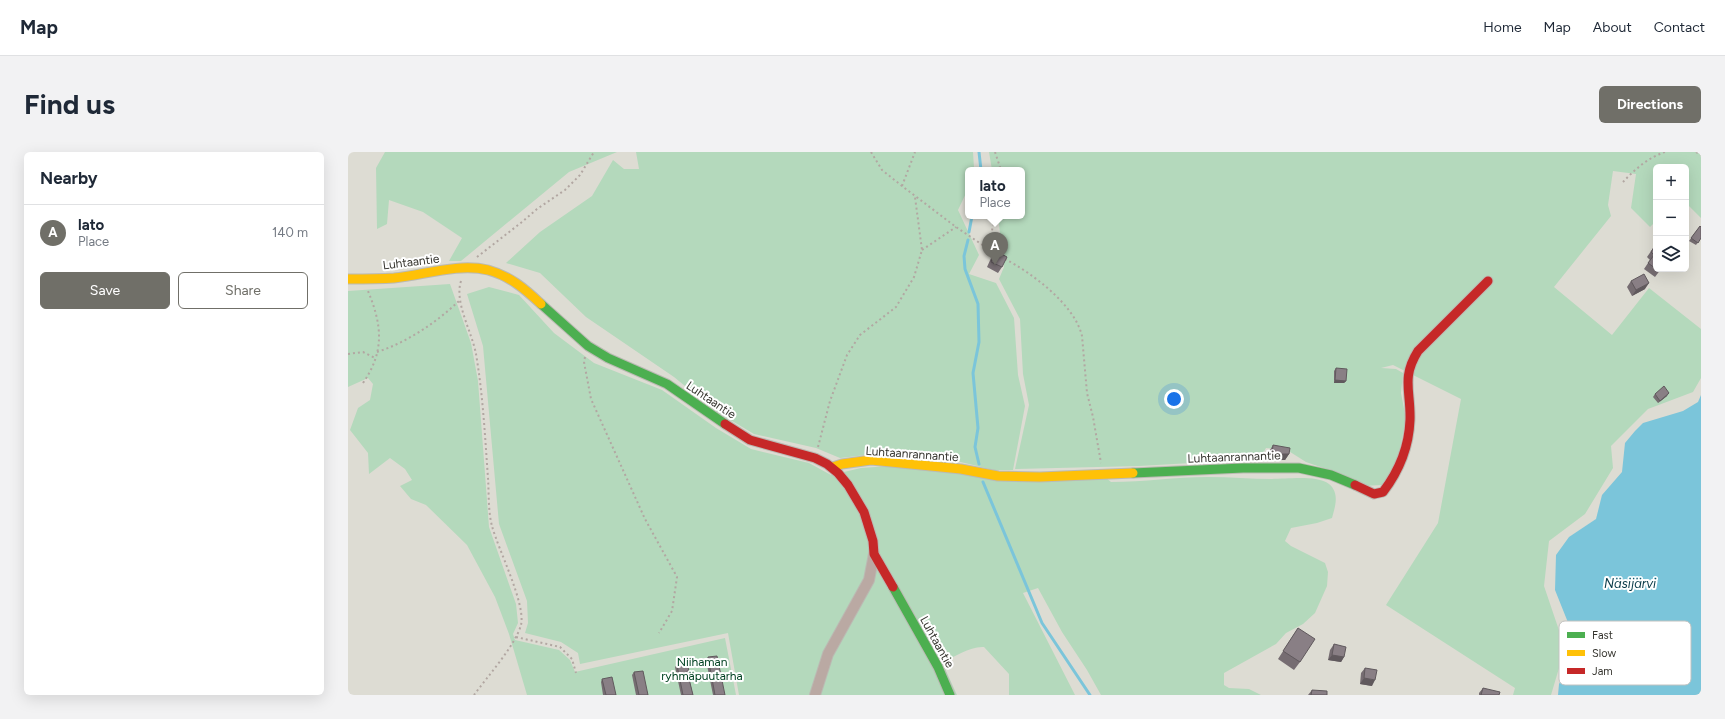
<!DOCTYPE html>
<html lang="en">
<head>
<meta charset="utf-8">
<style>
	:root { --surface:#fff; --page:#f2f2f3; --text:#1f2937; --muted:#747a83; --line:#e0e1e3; --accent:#706f68 }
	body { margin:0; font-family:Figtree,sans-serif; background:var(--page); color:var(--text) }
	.controls { position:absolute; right:12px; top:12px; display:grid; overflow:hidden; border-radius:6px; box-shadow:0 4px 16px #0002 }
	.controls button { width:36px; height:36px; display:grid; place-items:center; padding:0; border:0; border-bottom:1px solid var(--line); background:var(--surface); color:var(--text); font:20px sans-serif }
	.you { position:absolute; left:826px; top:247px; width:14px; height:14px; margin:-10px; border:3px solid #fff; border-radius:50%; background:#1a73e8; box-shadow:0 0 0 6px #1a73e833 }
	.badge { display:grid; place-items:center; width:26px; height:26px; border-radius:50%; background:var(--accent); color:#fff; font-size:13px; font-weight:700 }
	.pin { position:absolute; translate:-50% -33px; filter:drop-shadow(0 1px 2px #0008) }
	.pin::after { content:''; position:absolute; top:21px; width:14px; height:12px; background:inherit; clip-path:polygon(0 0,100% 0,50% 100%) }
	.popup { position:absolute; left:617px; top:15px; width:60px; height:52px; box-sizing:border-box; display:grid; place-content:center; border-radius:6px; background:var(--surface); filter:drop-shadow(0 1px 3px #0005); font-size:13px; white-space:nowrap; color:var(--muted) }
	.popup b { font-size:15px; color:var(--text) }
	.popup::after { content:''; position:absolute; left:50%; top:100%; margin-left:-8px; border:8px solid transparent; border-top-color:var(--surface) }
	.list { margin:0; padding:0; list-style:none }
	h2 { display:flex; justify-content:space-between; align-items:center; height:52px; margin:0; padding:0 16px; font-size:17px }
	h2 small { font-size:13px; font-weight:400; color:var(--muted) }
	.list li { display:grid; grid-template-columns:26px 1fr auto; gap:12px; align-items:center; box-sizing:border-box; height:56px; padding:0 16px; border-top:1px solid var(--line) }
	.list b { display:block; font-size:15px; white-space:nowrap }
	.list p { margin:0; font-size:13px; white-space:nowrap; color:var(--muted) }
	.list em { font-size:13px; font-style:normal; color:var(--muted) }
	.actions { display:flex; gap:8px; padding:12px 16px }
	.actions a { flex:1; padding:9px 0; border:1px solid var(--accent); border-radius:6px; text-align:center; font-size:14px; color:var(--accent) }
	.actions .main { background:var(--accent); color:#fff }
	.icon { flex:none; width:22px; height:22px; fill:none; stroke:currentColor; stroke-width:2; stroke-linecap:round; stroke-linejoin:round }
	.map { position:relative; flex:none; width:1353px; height:543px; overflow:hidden; border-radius:6px }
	header { display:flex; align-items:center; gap:24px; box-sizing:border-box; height:56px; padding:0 20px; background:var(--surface); border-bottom:1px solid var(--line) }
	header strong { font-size:19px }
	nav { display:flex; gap:22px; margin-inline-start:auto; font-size:14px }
	.intro { display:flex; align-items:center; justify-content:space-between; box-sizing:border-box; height:96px; padding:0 24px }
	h1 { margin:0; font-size:28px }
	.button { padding:10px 18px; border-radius:6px; background:var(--accent); color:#fff; font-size:14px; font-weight:700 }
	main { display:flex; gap:24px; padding:0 24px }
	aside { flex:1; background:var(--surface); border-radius:6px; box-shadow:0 4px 16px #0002 }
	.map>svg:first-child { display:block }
</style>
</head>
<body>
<header>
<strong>Map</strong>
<nav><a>Home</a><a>Map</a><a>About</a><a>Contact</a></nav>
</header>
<div class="intro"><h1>Find us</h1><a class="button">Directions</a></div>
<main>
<aside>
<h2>Nearby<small></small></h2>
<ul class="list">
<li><span class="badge">A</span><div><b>lato</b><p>Place</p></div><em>140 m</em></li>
</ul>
<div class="actions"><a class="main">Save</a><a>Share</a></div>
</aside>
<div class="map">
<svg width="1353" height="543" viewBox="0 0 1353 543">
	<rect width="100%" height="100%" fill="#dddcd3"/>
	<path fill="#b4d9bc" d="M37 0H269L221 20 113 109H101L114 86 75 60 41 48 39 72 29 77 28 16Z
		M288 0H625L626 16V18H620V37L610 58 631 103 621 122 648 131 666 166 670 223 677 254 665 318H646L600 307 550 303 526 302 492 306 468 296 406 282 369 260 326 225 238 165 192 121 158 111 192 80 244 44 265 8 276 17H291Z
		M641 0H1353V66L1338 51V15H1308V69L1302 75 1283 56 1288 22 1265 19 1260 53 1263 64 1206 135 1264 183 1301 136 1353 177V226L1345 240 1300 257 1263 294 1265 316 1237 362 1201 389 1196 434 1217 496 1203 543H1165L1167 536 1038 453 1090 371 1113 247 1045 213 1033 216 1048 217 1055 221 1053 241 1058 267 1049 310 1034 333 1015 334 987 320 958 310 939 298 918 296 912 307 791 314 667 317 681 253 675 222 672 167 651 127 656 115 650 64H674V18H644Z
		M102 132 123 191 130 229 141 375 168 452 170 471 165 482 167 488 211 498 222 508 227 520 377 486 388 543H179L161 482 147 445 119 393 78 353 63 347 52 334 64 328 57 317 42 306 21 322 20 301 2 278 10 256 22 248 25 232 20 226 0 235V139Z
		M141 135 171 143 206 181 246 211 314 238 368 276 403 297 461 311 483 323 513 316 542 314 757 325 763 330C796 330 828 325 860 325 882 325 903 327 924 327 940 327 969 323 981 332 992 341 987 355 984 366L969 371 943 376 937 389 943 394 977 411 980 420 979 434 967 461 955 472 938 481 928 492 876 521V533L881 536 901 537 913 543H753L739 518 714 480 690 436 675 441 727 543H661V522L636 495C622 494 607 505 594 510L609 543H391L380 481 232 512 230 501 213 490 177 481 180 471 179 449 151 372 135 194 119 142Z"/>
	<path fill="#7bc5da" d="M1353 243V543H1210L1211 532 1226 505 1227 488 1207 438 1208 403 1221 385 1248 367 1254 343 1274 320 1277 291 1287 279 1295 271 1335 259 1350 250Z"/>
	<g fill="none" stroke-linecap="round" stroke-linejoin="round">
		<path stroke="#7bc5da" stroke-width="3" d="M631 0 633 18
			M621 80 624 64
			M620 88 616 104 617 117 630 152 631 190 625 221 630 276 627 295 631 312
			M635 330 694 471 742 543"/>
		<g stroke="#bbbab3" stroke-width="12">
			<path id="street" d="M467 543 480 502 521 428 526 402"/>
		</g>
		<g stroke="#bbbab3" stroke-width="11">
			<path id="fast" d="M193 152 240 194 260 206 319 232 377 272
				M785 321 895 316H951L983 323 1007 333
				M545 435 590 515 602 543"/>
		</g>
		<g stroke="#bbbab3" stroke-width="11">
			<path id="slow" d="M0 127C15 127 31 127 46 126 76 123 110 111 140 118 162 124 177 137 193 152
				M485 315 494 312 523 308 613 317 650 324 692 325 785 321"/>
		</g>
		<g stroke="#bbbab3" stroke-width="11">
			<path id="jam" d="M377 272 402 288 467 306 479 312 490 321 500 333 516 360 525 389 526 402 545 435
				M1007 333 1026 342 1035 340C1051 319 1061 294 1062 268 1063 239 1053 226 1070 199L1140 129"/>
		</g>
		<path stroke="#b2a7a2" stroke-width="2" stroke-dasharray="2 3" stroke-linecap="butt" d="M523 0 534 18 554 34 608 75 648 102
			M647 0 653 18
			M1348 0 1353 3
			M1275 30C1286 18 1301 5 1317 0
			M554 34 567 0
			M574 98 608 75
			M640 98 647 64
			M129 105 174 70 189 57 217 38 232 23 246 0
			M657 107C684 121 727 153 734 184L739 241 745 265 753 311
			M113 129C106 150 124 180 128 202 135 243 137 285 140 326 141 341 140 359 144 374 150 397 178 452 173 473 167 494 139 525 126 543
			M29 200C60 190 89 170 112 148
			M0 202 15 200 27 206
			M237 205 236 210 243 247 297 367 329 425 324 459 311 481
			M15 231C37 199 34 173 20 139
			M470 295 482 249 499 203 512 183 548 155 566 125 574 98 567 45
			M168 485 212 495 224 507 228 521"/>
		<use href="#street" stroke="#baa9a3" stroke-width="10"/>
		<use href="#fast" stroke="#4caf50" stroke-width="9"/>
		<use href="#slow" stroke="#ffc107" stroke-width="9"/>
		<use href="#jam" stroke="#c62828" stroke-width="9"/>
	</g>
	<path fill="#766d72" d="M1352 74 1353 86 1348 93 1341 89Z
		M1308 92 1313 117 1307 125 1296 117 1302 108 1299 105Z
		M648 99 654 115 650 121 639 115 644 104Z
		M1283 129 1297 137 1284 144 1279 135Z
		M988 216 998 229 996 231H986V219Z
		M1307 242 1319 244 1310 251 1305 245Z
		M925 293 941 302 937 308H920L922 298Z
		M950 476 952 510 946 518 930 507Z
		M986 492 996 505 993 510 980 508 982 498Z
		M360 505 377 543H365L358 508Z
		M329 513 341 519 340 521 345 543H333L327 515Z
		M1017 516 1024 534 1012 532 1013 521Z
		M286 520 300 543H288L284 523Z
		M254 527 268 543H255L253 530Z
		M1135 536 1151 543H1131V541Z
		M964 538 979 543H960Z"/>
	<path fill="#60595d" d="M1301 131 1297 137 1284 144 1288 138Z
		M987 228 998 229 996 231H986Z
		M1321 241 1319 244 1310 251 1312 249Z
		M924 302H941L937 308H920Z
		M984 503 996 505 993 510 980 508Z
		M1016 526 1027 528 1024 534 1012 532Z"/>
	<path fill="#897f85" stroke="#60595d" d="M1338 48 1340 50 1338 53Z
		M1352 74 1353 75V86L1350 91 1343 86Z
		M1308 92V117H1313L1311 119 1300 111 1306 103 1303 100Z
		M648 99 659 105 654 115 643 110Z
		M1296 122 1301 131 1288 138 1283 129Z
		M988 216 999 217 998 229 987 228Z
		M1316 234 1321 241 1312 249 1307 242Z
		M925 293 942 296 941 302H924Z
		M950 476 967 487 952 510 935 499Z
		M986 492 998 495 996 505 984 503Z
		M369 504 377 543H367L360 505Z
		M339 511 341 519H339L345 543H335L329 513Z
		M1017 516 1029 518 1027 528 1016 526Z
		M295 519 300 543H291L286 520Z
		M264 525 268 543H258L254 527Z
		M1135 536 1152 540 1151 543H1133Z
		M964 538 979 539V543H963Z"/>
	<g text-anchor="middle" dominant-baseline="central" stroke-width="4" stroke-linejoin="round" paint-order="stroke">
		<g font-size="12" fill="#35342e" stroke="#fff">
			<text transform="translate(63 110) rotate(-7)">Luhtaantie</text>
			<text transform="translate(363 248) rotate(34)">Luhtaantie</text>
			<text transform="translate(564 302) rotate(4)">Luhtaanrannantie</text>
			<text transform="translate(886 305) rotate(-2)">Luhtaanrannantie</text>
			<text transform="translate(589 490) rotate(61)">Luhtaantie</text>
		</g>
		<g font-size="12" fill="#004121" stroke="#fff">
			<text x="354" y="510">Niihaman<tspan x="354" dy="14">ryhmäpuutarha</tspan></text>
		</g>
		<g font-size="13" font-style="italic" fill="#083a48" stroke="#fff">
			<text x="1282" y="431">Näsijärvi</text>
		</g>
	</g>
	<rect x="1211" y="469" width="132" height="64" rx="6" fill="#fff" stroke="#c2c2c0" stroke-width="1"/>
	<rect x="1219" y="480" width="18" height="6" fill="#4caf50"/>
	<rect x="1219" y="498" width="18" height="6" fill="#ffc107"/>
	<rect x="1219" y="516" width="18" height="6" fill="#c62828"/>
	<g font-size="11" fill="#35342e">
		<text x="1244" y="487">Fast</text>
		<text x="1244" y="505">Slow</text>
		<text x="1244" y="523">Jam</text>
	</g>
</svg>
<div class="controls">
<button>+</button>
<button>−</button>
<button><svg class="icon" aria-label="layers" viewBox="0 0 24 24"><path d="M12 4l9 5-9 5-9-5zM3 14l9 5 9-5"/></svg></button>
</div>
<div class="you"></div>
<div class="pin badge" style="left:647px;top:113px">A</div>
<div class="popup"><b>lato</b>Place</div>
</div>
</main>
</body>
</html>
